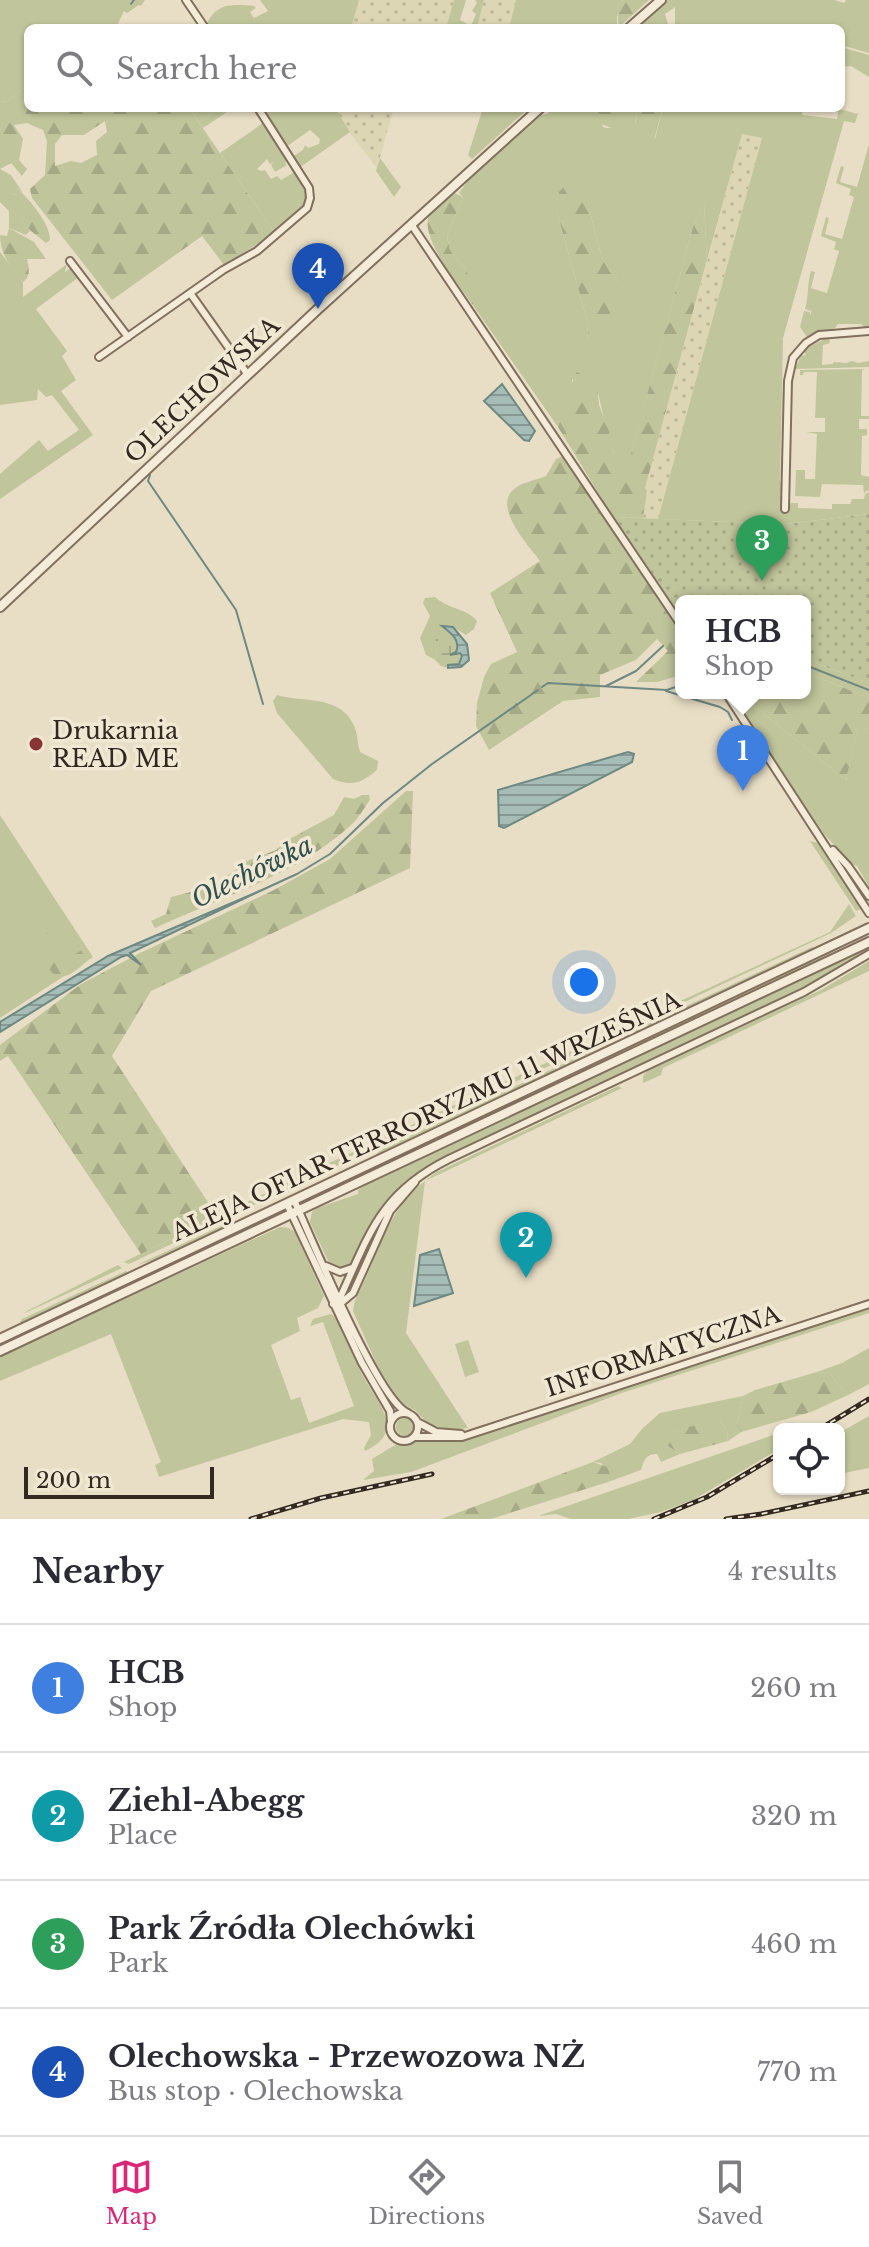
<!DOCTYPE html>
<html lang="en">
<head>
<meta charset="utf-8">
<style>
	:root { --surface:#fff; --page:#f7f7f7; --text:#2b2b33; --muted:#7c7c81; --line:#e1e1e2; --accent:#db2777 }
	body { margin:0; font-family:"Libre Baskerville",serif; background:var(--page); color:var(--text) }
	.controls { position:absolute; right:24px; bottom:24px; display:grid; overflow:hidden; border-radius:12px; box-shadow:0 2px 6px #0004 }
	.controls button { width:72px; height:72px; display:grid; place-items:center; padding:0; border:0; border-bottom:2px solid var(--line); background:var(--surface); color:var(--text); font:40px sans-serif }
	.scale { position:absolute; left:24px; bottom:20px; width:190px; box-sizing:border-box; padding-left:8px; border:4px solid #332920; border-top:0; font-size:22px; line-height:28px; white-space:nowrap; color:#332920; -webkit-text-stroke:6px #f1e8d4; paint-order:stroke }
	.you { position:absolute; left:584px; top:982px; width:28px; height:28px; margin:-20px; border:6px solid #fff; border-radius:50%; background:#1a73e8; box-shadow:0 0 0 12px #1a73e833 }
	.badge { display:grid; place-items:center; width:52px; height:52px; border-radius:50%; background:var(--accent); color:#fff; font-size:26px; font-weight:700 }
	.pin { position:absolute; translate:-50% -66px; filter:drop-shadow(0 2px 4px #0008) }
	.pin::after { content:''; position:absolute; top:42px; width:28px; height:24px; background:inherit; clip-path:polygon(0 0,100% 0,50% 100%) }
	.popup { position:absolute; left:675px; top:595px; width:136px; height:104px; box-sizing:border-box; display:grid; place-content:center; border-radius:12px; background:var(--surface); filter:drop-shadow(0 2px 6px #0005); font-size:26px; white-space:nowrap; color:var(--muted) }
	.popup b { font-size:30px; color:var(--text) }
	.popup::after { content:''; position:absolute; left:50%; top:100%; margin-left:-16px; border:16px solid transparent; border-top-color:var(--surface) }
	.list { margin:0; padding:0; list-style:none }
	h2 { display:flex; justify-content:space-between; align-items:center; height:104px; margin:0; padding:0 32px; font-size:34px }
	h2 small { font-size:26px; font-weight:400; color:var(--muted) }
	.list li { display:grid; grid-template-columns:52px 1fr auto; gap:24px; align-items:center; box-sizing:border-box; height:128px; padding:0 32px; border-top:2px solid var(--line) }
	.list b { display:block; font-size:30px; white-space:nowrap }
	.list p { margin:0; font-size:26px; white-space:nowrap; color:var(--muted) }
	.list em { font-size:26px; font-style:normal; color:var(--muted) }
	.icon { flex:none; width:44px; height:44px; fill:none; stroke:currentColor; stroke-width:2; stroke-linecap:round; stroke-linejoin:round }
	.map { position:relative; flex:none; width:869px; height:1519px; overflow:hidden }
	.search { position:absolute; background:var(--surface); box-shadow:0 2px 6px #0004; left:24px; right:24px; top:24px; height:88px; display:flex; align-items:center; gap:20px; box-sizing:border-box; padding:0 28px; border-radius:12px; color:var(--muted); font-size:30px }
	.sheet { height:616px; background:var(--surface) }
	nav { display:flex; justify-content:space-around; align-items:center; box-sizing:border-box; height:112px; border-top:2px solid var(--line); background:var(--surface); font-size:22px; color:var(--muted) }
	nav a { display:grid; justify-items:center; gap:4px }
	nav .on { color:var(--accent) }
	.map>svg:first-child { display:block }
</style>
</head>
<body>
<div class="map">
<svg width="869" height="1519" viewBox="0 0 869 1519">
	<defs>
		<pattern id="farmland-dots" width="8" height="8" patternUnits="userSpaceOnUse" patternTransform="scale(2)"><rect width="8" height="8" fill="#ddd6b4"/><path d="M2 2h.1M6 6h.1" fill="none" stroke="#beb89a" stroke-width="1.8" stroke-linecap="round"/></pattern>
		<pattern id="forest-firs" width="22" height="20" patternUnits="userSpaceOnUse" patternTransform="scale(2)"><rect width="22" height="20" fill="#c0c59b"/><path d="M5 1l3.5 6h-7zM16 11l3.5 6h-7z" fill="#a5a985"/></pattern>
		<pattern id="wetland-marsh" width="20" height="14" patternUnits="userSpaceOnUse" patternTransform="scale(2)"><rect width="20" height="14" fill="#c0c59b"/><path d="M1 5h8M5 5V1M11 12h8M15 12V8" fill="none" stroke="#a5a985"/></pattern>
		<pattern id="park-dots" width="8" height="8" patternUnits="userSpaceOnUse" patternTransform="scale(2)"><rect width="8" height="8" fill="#c0c59b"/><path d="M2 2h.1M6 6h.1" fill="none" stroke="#a5a985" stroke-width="1.8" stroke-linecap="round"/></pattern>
		<pattern id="water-rules" width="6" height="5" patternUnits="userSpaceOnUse" patternTransform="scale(2)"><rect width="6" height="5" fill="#a6bcb6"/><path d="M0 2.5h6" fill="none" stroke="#889994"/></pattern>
	</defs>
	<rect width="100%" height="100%" fill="#e8dec5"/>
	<path fill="url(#farmland-dots)" d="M359 0H454L446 28H351Z
		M484 0H516L509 28H477Z
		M335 108H394L377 168 350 133Z
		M742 134 762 138 658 519 643 518 647 491 645 488Z"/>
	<path fill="#c0c59b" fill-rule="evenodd" d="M0 0H145L141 6 139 5 127 13 124 11 116 28H28V85L8 101 0 102Z
		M260 0H359L351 28H208L206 25C217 3 230 4 254 6L256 8 250 12 254 18 268 11Z
		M454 0H466L460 20 471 26 476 14 472 11 477 3 475 0H484L477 28H446Z
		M516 0H622L617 11V28H509Z
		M667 0H834L844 3 846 0H869V53L841 45V28H675V7L665 14 669 28H635Z
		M841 47 869 55V77L851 66 841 67Z
		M189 108H233L203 128Z
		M262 108H335L350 132 299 168 292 157 303 150 305 145 308 148 319 144 320 139 310 130 286 147Z
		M483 108H529L472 159 468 155Z
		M554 108H597L603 127C620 132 620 120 628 108H638L635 123 655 139 663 108H802V115L837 119 838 112 809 108 843 110 858 114 855 123 844 121 783 338 780 482H782V509H788L791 503H798V508L832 509V504H850L852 499H864L865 494 869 492V514L785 524 658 519 762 138 742 134 707 260 704 203 694 223 628 466C624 462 617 457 614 452 610 447 599 399 598 390L572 379V405L568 419 560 420 558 427 472 304 477 306 465 269 450 250 447 236 463 197 459 193 473 174 536 116 547 114ZM588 204 602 258 618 281 587 342 588 324 557 212Z
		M263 123 288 160 285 164 287 165 275 172 271 165 274 162 270 164 267 159 257 169 261 171 265 170 271 179 277 176 281 180 293 173 291 169H294L308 192 306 205 275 233 220 153Z
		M869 144V327H864L861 324H838L835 328 807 337 800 327 804 311 810 312V316L812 308 811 311 805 309C809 296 807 284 811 271L815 272 811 288 827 293 839 251 834 249 836 242 821 236 826 217 829 218 825 234 842 239 854 197 849 195 851 189 836 183 841 166 844 167 840 182 857 187Z
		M380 158 401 187 394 197 376 171Z
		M0 169 11 175 23 193 16 187 17 194 11 195 26 227 30 231 26 235 9 228V211L0 202Z
		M0 252 23 282V297L67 264 65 272 71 268 79 277 36 309 67 351 62 356 76 380 61 391 93 435 0 499V474L39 440 48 451 79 430 52 395 46 397 38 389 37 400 0 405Z
		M829 337 830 343 823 345 822 365 833 364 834 362 846 363 852 361 858 363 869 361V367L795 369 801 356 806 355 804 351 807 348Z
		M865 369 862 370 861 416H869V419H859V429H867V435L862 436 861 475 869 477V490L864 493 863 485 822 484 820 497 795 496 796 470H805V479H815L817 434 806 432H825V418H815L817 372H804L803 375H800V370Z
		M435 597C451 611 465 607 477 621L474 629 466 635 453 627 435 638 437 656 434 659 426 655 420 638 430 616 423 603 425 598Z
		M805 659 869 683V698L805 672Z
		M277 695C299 702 338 695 352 722 358 731 357 742 360 752L378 761 377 770C362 783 351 787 333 779L277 713 273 701Z
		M738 705 758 709 846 780 858 726 869 729V887L857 866 851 864 824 834Z
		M0 815 93 957 0 1018Z
		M810 841 822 844 862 909 856 911Z
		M849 904 856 916 831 933 129 1264 124 1262 301 1176 830 932Z
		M862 936 776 982 311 1201 407 1151Z
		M814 946 804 956 306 1190V1188L376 1155 380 1150Z
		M867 947 869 950 807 987 432 1163C384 1193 377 1219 351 1265L342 1269 329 1263 310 1222 312 1212 317 1208 358 1194V1190L373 1180Z
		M869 961V971L663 1068 661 1075 643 1083V1076L648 1070 821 990Z
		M618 1086 627 1091 622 1088 425 1181 406 1333 468 1428 453 1430 429 1425 416 1411 400 1402 378 1367 353 1311C354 1298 362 1287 367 1275 386 1231 395 1200 437 1172Z
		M278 1212H285L0 1347V1342Z
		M234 1220C220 1234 158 1260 137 1265Z
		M280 1227 289 1228 295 1232 324 1296 318 1308 297 1318 300 1331 271 1345 291 1400 300 1397 309 1423 354 1406 323 1322 310 1326 313 1319 331 1314 335 1317C344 1336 352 1355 362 1374 376 1401 408 1432 365 1451L364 1448 371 1435 369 1422 343 1419 159 1477 155 1465 161 1462 111 1334 0 1381V1356Z
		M118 1265 122 1268 25 1313 27 1311Z
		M126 1271 129 1273 18 1326 22 1319Z
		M869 1308V1313L619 1394 411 1472 363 1480 374 1471 372 1459 395 1445 409 1444 418 1439 451 1441 466 1438Z
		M468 1340 479 1372 465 1377 455 1344Z
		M869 1348V1384L848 1395 829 1373 817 1372 842 1363Z
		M743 1396 737 1424 741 1432 728 1441 727 1430 720 1422 671 1431 668 1446 680 1454 661 1462 657 1454C646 1454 644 1460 641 1470L608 1482 610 1474 601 1463 593 1462 630 1444 642 1429 660 1413Z
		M869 1416V1468L839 1474V1433Z
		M396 1427a9 9 0 1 1 18 0a9 9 0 1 1-18 0Z
		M779 1433V1449L693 1500 661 1512 628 1519H571L556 1514 538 1516Z"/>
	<path fill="url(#forest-firs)" fill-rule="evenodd" d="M622 0H649L619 27 617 11Z
		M28 85V108H189L275 233 224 265 202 236 112 300 32 198 30 189 45 175 47 141 43 130 27 123 14 125 23 139 19 160 27 169 22 176 11 163 0 169V102L8 101ZM105 121 107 132 96 141 97 155 81 163 71 161 55 166V144L62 135H84Z
		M597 108H628L618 127 614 129 601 124Z
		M638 108H663L654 140 645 133 638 134 634 130Z
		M567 184 588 204 602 258 618 281 603 339 595 347 587 342 588 324 557 212 559 192Z
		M15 186C28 198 50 222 50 240L46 243 26 227 10 195 17 194Z
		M454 193 463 197 447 236 450 250 465 269 481 303 477 306 472 304C460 286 417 235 430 214 435 206 447 199 454 193Z
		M704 202 707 260 645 488 647 491 643 518 613 517 558 427 560 420 568 418C572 403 568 384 577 372L590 379 598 390 599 405 609 431 613 451 628 465 694 223Z
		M9 228 34 242 46 259H27C29 268 31 276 23 282 11 267 0 255 0 235L7 236Z
		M563 456 681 632V675L657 682H636L668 651 657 639 636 660 600 675V697L563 701 489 750 476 726 477 703 484 677 491 664 517 652 490 593 540 561C529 546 496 511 511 492 519 482 535 481 546 476L556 459Z
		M805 672 869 698V729L858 727 846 780 758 709 738 705 730 693H805Z
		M406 791H413L410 868 151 991 112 1056 217 1216 141 1254 8 1056 0 1061V1045L81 984 140 953 274 890 330 859Z
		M362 795H369L370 800C364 808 359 818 351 825 298 874 220 898 155 928L151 921 166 914 171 897 214 886 247 861 276 850 286 841 334 815 344 797 354 799Z
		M17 915 32 922 40 920 49 936 62 947 65 960 82 950 90 954 89 959C78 969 60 988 48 967 44 959 48 962 44 954 38 942 27 928 16 920Z
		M817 1372 829 1373 848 1395 811 1412 741 1432 737 1424 743 1396 755 1390Z
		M709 1422H720L727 1430 728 1441 680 1454 668 1446 664 1438 671 1431Z
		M593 1462 607 1467 610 1474 608 1482 491 1519H441Z"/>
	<path fill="url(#wetland-marsh)" d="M440 626H442C451 633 461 640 456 652L450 655 460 653 462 656 459 663 449 665 448 668 441 666 434 659 437 656 435 638Z"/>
	<path fill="url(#park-dots)" d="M869 514V683L805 659V601H681V619L613 517 785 524Z"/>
	<path fill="url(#water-rules)" stroke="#6e8983" stroke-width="2" d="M502 384 535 431 529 441 524 440 484 401Z
		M442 626 453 627 467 644 469 660 461 667 448 668V665L459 664 462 656 460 653 450 655 456 652C461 640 451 633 442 626Z
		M628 752 634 754 632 762 504 828 499 826 498 790Z
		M262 890 130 953 141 965 127 955 121 957 0 1032V1022L108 956Z
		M439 1249 453 1293 414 1306 420 1255Z"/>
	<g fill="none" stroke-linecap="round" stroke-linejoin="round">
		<path stroke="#6e8983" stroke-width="2" d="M131 4 134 0
			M150 475 148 481 236 610 263 704
			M805 665 869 690
			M606 686 636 671 663 646
			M542 687 548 683 667 690 681 685
			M666 691 720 707 728 712 732 720
			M262 890 297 874 330 854 383 803 432 764 538 690"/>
		<g stroke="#81705e" stroke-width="10">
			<path id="minor" d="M186 0 205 28
				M411 224 681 625
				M70 261 128 337
				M190 293 248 375
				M99 357 223 270 257 251 307 208 310 198 309 188 258 108
				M785 509 788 381 793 358 806 343 819 335 869 331
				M726 693 869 913
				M833 850 848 866 869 896
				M294 1200C311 1237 378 1401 408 1413
				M287 1204 362 1363 390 1411 391 1422
				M326 1266 340 1272 352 1268
				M341 1303 353 1293 390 1211 415 1182
				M333 1304 340 1298C370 1232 381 1193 449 1159L804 992 869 954
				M390 1427a14 14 0 1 1 28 0a14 14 0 1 1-28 0Z
				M419 1423 436 1432 461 1434
				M415 1437H462L869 1304"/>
		</g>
		<g stroke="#81705e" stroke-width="12">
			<path id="tertiary" d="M629 28 661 0
				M0 607 318 309 540 108
				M0 1339 869 928
				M0 1351 869 942"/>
		</g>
		<use href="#minor" stroke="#f4ecd8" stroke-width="6"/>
		<use href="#tertiary" stroke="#f4ecd8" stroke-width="8"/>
		<g stroke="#332920" stroke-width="5">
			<path id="rail" d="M820 1429 869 1399
				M251 1519 321 1498 432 1474
				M654 1519 707 1497 779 1454
				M726 1519 761 1514 869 1491"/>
		</g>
		<use href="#rail" stroke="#f1e8d4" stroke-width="2" stroke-dasharray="6" stroke-linecap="butt"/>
	</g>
	<circle fill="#893536" stroke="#f1e8d4" stroke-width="3" cx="36" cy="744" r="8"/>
	<g text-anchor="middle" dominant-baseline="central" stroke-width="7" stroke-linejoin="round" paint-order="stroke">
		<g font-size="24" fill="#332920" stroke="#f1e8d4">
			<text transform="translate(202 390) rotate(-43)">OLECHOWSKA</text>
			<text transform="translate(426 1116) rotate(-25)">ALEJA OFIAR TERRORYZMU 11 WRZEŚNIA</text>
			<text transform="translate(663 1351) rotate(-18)">INFORMATYCZNA</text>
		</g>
		<g font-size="24" fill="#332920" stroke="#f1e8d4" text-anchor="start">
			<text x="52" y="730">Drukarnia<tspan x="52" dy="28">READ ME</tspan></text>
		</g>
		<g font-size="26" font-style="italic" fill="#31514f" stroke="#f1e8d4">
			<text transform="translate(252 872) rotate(-26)">Olechówka</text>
		</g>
	</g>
</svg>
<div class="controls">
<button><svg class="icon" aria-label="locate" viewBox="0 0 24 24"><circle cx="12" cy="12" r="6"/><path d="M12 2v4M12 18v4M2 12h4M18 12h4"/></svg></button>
</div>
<div class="scale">200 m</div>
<div class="you"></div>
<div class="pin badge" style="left:743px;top:791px;background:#3f7fe0">1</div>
<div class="popup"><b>HCB</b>Shop</div>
<div class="pin badge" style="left:526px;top:1278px;background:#0f9aa8">2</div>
<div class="pin badge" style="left:762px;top:581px;background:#2e9e5b">3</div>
<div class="pin badge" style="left:318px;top:309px;background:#1a4fb4">4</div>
<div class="search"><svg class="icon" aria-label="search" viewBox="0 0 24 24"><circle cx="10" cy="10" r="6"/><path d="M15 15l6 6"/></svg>Search here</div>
</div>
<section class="sheet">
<h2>Nearby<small>4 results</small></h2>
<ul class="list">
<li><span class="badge" style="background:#3f7fe0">1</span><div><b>HCB</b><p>Shop</p></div><em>260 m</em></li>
<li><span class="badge" style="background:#0f9aa8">2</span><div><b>Ziehl-Abegg</b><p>Place</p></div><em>320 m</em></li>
<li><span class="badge" style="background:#2e9e5b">3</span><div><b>Park Źródła Olechówki</b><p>Park</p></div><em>460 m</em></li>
<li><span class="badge" style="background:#1a4fb4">4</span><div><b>Olechowska - Przewozowa NŻ</b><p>Bus stop · Olechowska</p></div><em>770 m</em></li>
</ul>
</section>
<nav>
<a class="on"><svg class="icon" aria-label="map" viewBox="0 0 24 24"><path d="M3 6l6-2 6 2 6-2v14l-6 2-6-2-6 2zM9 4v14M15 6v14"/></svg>Map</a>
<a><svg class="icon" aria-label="directions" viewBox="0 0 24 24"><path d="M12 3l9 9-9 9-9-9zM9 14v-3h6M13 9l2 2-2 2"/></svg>Directions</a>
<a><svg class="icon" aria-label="saved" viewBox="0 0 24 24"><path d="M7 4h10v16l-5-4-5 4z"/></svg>Saved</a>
</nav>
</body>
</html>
